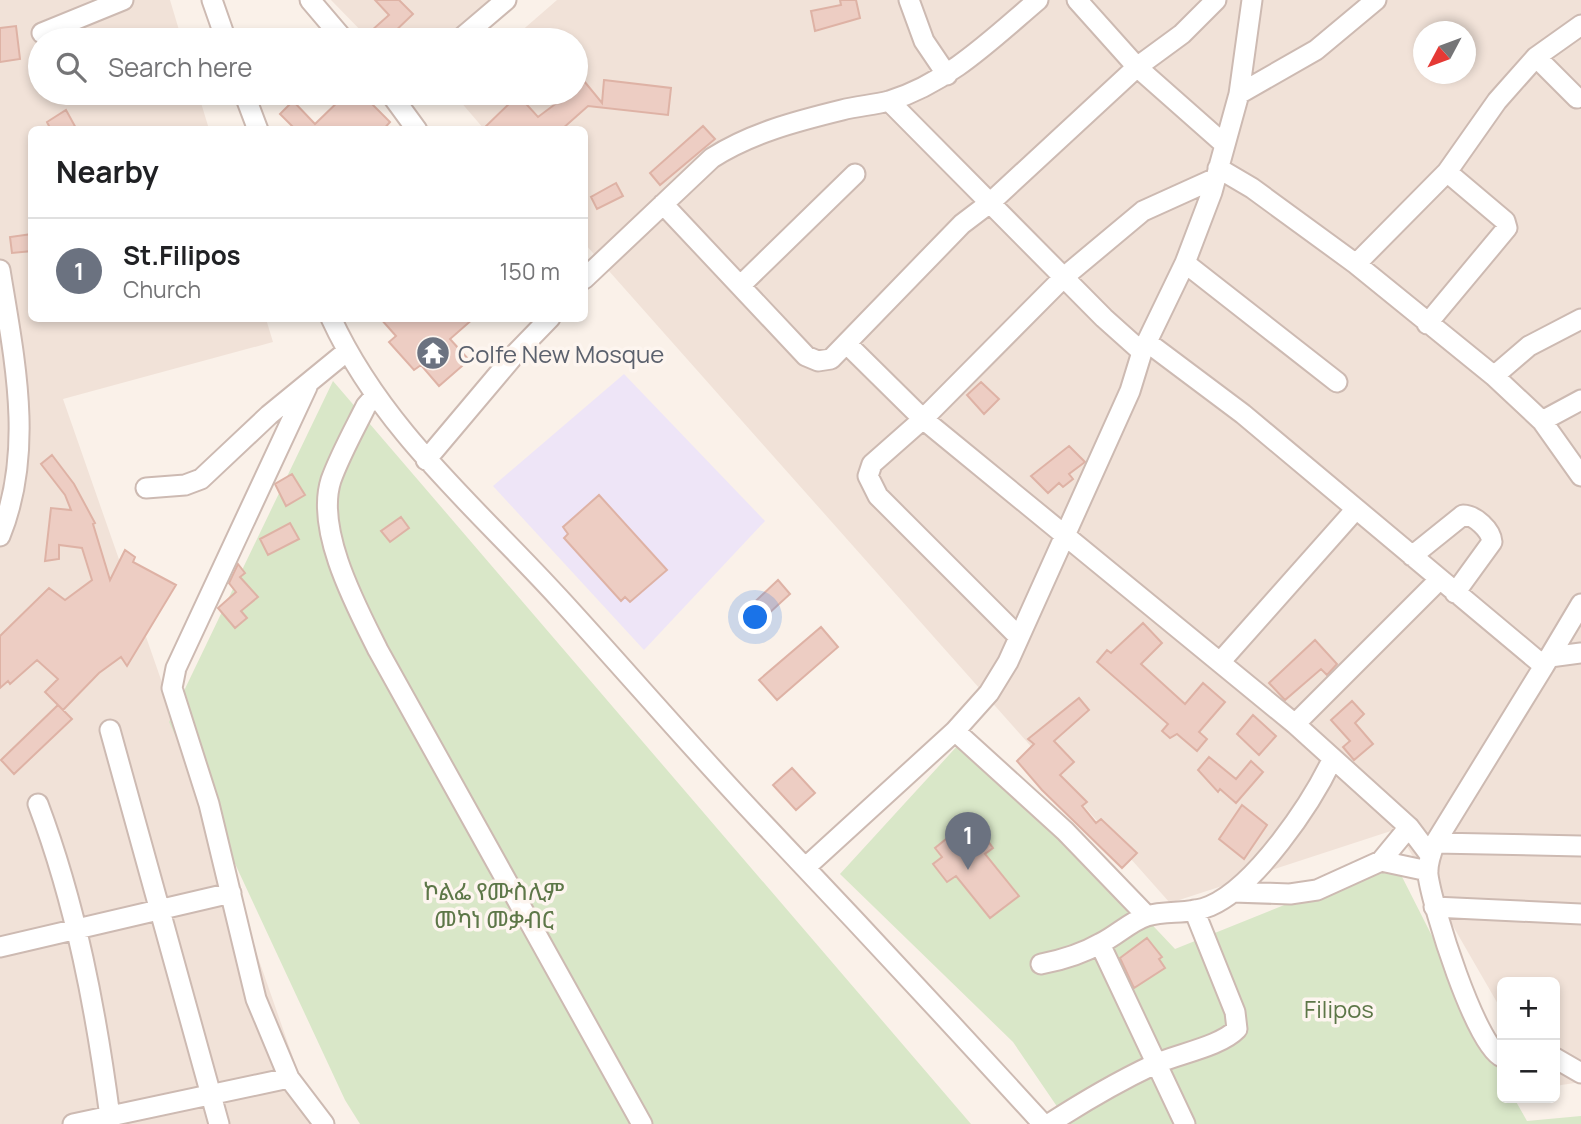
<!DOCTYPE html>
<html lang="en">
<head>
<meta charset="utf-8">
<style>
	:root { --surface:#fff; --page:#f2f2f2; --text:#202124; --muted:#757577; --line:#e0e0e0; --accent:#d93025 }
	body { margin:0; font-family:Manrope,"Noto Sans Ethiopic",sans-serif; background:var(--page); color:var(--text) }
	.controls { position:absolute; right:21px; bottom:21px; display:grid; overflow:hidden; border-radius:10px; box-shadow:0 4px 10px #0003 }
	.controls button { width:63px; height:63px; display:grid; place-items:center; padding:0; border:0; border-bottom:2px solid var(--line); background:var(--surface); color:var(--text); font:35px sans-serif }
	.compass { position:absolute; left:1413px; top:21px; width:63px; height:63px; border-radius:50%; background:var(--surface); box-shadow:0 4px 10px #0003; rotate:229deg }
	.you { position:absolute; left:756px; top:618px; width:24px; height:24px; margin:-18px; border:5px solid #fff; border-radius:50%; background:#1a73e8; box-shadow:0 0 0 10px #1a73e833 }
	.badge { display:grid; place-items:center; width:46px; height:46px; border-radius:50%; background:var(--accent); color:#fff; font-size:23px; font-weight:700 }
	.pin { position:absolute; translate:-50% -58px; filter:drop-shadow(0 2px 4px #0008) }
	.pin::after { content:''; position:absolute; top:37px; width:24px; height:21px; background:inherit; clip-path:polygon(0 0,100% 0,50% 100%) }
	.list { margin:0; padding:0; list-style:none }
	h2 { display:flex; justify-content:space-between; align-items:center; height:91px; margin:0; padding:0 28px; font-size:30px }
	h2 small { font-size:23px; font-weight:400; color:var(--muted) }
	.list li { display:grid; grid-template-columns:46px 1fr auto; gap:21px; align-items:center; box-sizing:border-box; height:105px; padding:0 28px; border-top:2px solid var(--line) }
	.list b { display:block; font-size:26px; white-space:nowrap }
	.list p { margin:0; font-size:23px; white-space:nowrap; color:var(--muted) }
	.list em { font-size:23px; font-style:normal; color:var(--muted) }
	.icon { flex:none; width:38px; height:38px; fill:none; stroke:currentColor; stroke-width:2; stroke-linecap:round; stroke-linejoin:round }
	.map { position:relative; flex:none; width:1581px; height:1124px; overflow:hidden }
	.search { position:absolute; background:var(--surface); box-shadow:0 4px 10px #0003; left:28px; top:28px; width:560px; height:77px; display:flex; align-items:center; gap:18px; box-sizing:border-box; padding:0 24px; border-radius:38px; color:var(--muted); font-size:26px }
	.panel { position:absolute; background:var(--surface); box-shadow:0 4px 10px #0003; left:28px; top:126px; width:560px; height:196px; border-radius:10px }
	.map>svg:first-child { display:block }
</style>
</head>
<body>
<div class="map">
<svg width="1581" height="1124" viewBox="0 0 1581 1124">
	<rect width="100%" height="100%" fill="#faf1e9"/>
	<path fill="#f1e2d8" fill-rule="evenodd" d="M0 0H170L182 40H40V93H198L209 129 32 130V318L266 319 273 342 63 399 298 1072 329 1124H0Z
		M331 0H496L458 40H370Z
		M557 0H1581V1082L1555 1086V982H1502V1011L1397 829 1170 903 585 244 584 130 484 129 453 93H576V40H511ZM1424 32H1466V74H1424Z"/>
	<path fill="#eee5f7" d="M624 374 765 521 644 650 493 486Z"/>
	<path fill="#d9e7c8" d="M333 381 971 1124H360L345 1100 169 722Z
		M970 732 1175 949 1394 861 1502 1074V1098H1514L1527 1121 1581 1116V1124H1069L1013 1042 840 874Z"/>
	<path fill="#edcdc3" stroke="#deb2a5" stroke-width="2" d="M375 0H399L413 14 386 40H361L389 15Z
		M840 0H856L860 18 815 31 811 11 841 5Z
		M16 26 20 59 0 62V28Z
		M604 80 671 88 668 115 588 106 561 130H482L518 95 538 117 570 93H576V88L584 81 602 103Z
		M347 93H352L359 100 363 95 390 122 383 130H296L280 114 293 101 315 124Z
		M66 110 77 130H51L47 122Z
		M703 126 715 139 660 185 650 173Z
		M616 183 623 196 597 209 591 197Z
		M32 234V251L12 253 10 237Z
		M380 318H474L450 339 469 360 439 386 421 365 414 370 389 342 396 336Z
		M981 382 999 399 984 414 967 395Z
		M1069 446 1085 462 1069 474 1073 479 1063 487 1059 483 1048 493 1031 476Z
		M52 455 74 484 95 523 93 524 110 580 125 550 135 557 133 562 176 585 127 666 121 657 99 673 63 710 45 692 58 679 37 660 10 684 8 681 0 688V636L49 588 65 600 92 580 82 548 59 545V559L45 561 51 508 71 510 65 495 41 464Z
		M292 474 305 495 286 506 275 484Z
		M599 495 667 570 630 602 625 597 621 601 564 538 568 534 563 527Z
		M401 517 409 528 390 542 381 531Z
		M290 523 299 539 268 555 260 539Z
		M238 564 245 573 240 577 258 597 241 611 247 618 235 628 218 608 236 592 229 583Z
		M778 580 790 594 755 626 743 613Z
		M1143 623 1162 643 1141 664 1185 704 1203 683 1225 702 1199 732 1207 739 1197 751 1177 734 1170 738 1162 731 1168 724 1097 662 1107 650 1111 653Z
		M821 627 838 647 777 700 759 680Z
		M1315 640 1337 664 1327 675 1321 669 1285 700 1269 683Z
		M1079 698 1089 710 1054 741 1074 762 1060 775 1087 802 1082 806 1096 823 1101 819 1137 853 1122 868 1042 790 1017 761 1034 744 1028 739Z
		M1352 701 1364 714 1355 723 1373 744 1354 760 1343 747 1350 741 1331 720Z
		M58 705 72 719 14 774 1 760Z
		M1253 715 1276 736 1259 755 1237 734Z
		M1209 757 1236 779 1251 761 1263 772 1236 803 1220 789 1218 792 1198 770Z
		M792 768 815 793 796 810 773 785Z
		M1242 805 1267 825 1244 859 1219 839Z
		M961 827 969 837 979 829 993 848 985 854 1019 896 990 918 956 876 947 882 933 864 942 857 935 848Z
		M1147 938 1162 957 1159 959 1165 968 1134 988 1120 958Z"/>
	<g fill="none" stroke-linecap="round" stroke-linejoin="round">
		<g stroke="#cdbab2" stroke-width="23">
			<path id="minor" d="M212 0 226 40
				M310 0 344 40
				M909 0 924 41 947 75
				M1216 0 1182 34 1137 67 1223 143
				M42 33 123 0
				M459 40 506 0
				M1536 57 1577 98
				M244 93 258 130
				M390 93 417 130
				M1239 94 1316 50 1376 0
				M889 101 1104 318 1142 352
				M1218 168 1252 188 1356 264 1494 376 1542 421 1581 476
				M663 204 806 356 818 361 831 359 962 224 991 202 1137 67 1077 0
				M1185 263 1337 382
				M1356 264 1447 172 1497 101 1536 57 1581 25
				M0 270C14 357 35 450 0 536
				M584 279 712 158C751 133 797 121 842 110 857 106 874 105 889 101 948 83 992 39 1038 0
				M741 285 855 174
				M331 318C383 431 477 508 559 598 626 671 691 747 759 819 855 920 949 1021 1043 1124
				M1427 324 1507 228 1505 221 1447 172
				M1147 342 1243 414 1544 666 1435 843C1431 853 1427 864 1428 875 1432 906 1476 1047 1502 1057
				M847 344 923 419 1295 724 1409 827 1430 855
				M1494 376 1529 346 1581 319
				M307 387 176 668 172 688 209 804 256 999 289 1078 324 1124
				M374 397 366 406C354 430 340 455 331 480 315 530 356 606 378 650L642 1124
				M1542 421 1581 400
				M426 460 517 352 550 318
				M146 488 185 485 201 479 269 415 346 352
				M1412 556 1463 515C1475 515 1491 530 1492 542L1455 593
				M1019 637 878 496 868 476 872 464 923 419 1064 277 1143 211 1216 178
				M1550 657 1581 653
				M1221 661 1356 509
				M1544 666 1581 604
				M1295 724 1440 579
				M110 730 219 1124
				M955 731 1065 831 1147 916
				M38 804C76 905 96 1010 110 1117
				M1435 843 1581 846
				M1381 861 1428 871
				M806 867 955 731 989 693 1008 662 1130 391 1142 352 1185 263 1212 192 1239 94 1252 0
				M1233 892 1290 894 1317 890 1381 861 1409 827
				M1434 907 1581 914
				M1100 944 1185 1124
				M0 947 231 893
				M1041 964C1062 960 1082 954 1101 943 1116 936 1131 921 1147 916 1167 910 1190 915 1210 906 1256 886 1311 804 1332 760
				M1555 1058 1581 1073
				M73 1124 289 1078
				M1049 1124C1083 1102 1117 1082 1153 1065 1176 1054 1220 1047 1237 1029L1235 1012 1194 910"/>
		</g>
		<use href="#minor" stroke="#fff" stroke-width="19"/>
	</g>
	<defs>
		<g id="temple-disc" transform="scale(1.75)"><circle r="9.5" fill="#6b7280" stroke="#fdf5ef"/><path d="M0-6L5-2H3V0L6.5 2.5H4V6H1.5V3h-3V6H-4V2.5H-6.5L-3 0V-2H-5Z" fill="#fff"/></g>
	</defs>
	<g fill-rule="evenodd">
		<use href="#temple-disc" x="433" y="353"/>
	</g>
	<g text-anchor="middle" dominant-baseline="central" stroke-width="7" stroke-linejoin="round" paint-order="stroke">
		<g font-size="24" fill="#5b616d" stroke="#fdf5ef" text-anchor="start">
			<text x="458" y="353">Colfe New Mosque</text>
		</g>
		<g font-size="24" fill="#5d7748" stroke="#fdf5ef">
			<text x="494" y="890">ኮልፌ የሙስሊም<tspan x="494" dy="28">መካነ መቃብር</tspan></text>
			<text x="1339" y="1008">Filipos</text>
		</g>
	</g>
</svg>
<div class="controls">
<button>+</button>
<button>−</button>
</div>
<svg class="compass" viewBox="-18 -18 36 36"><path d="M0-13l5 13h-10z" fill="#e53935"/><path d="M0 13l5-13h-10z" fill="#757577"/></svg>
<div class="you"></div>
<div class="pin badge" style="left:968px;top:870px;background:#6b7280">1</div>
<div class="search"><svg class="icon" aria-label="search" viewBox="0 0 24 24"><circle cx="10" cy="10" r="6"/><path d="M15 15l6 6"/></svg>Search here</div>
<section class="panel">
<h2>Nearby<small></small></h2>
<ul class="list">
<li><span class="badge" style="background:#6b7280">1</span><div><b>St.Filipos</b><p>Church</p></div><em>150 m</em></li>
</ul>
</section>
</div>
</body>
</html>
